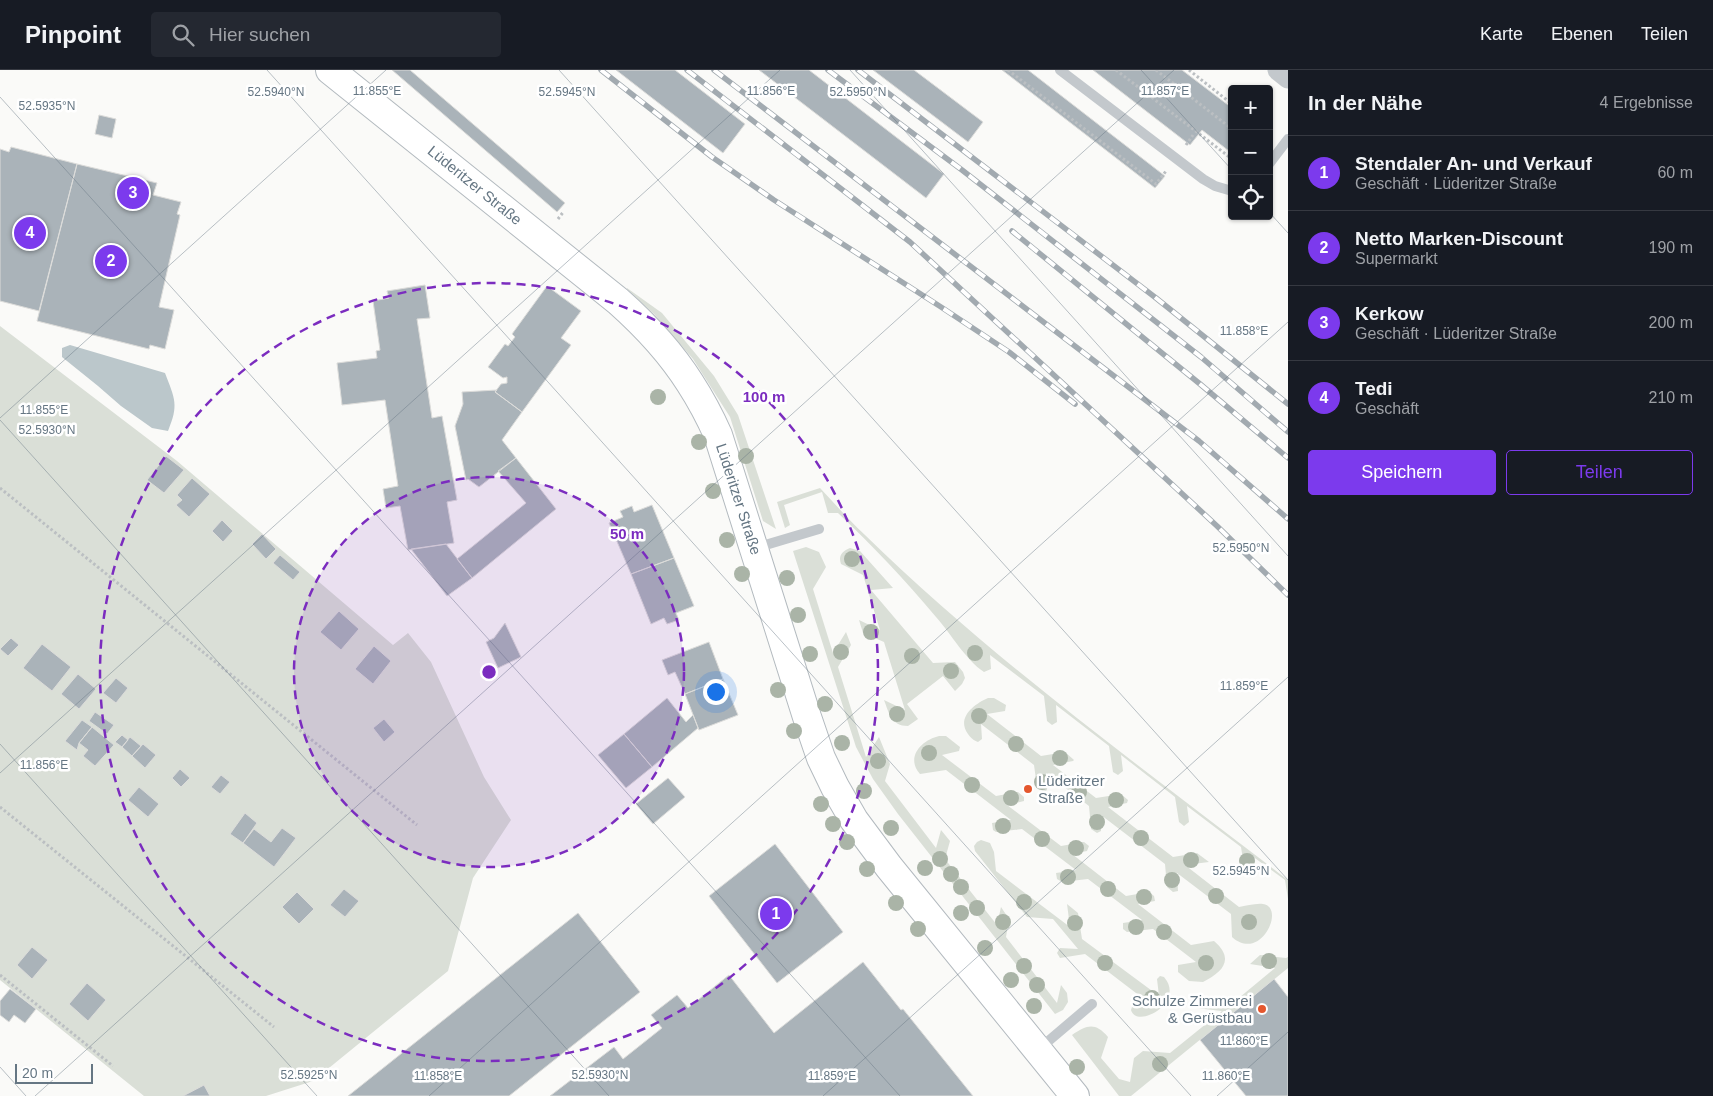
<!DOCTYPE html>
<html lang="de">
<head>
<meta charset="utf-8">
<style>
	:root { --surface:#171b24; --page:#242831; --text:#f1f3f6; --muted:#9ea1a6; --line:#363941; --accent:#7c3aed }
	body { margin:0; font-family:Helvetica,sans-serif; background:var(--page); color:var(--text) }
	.controls { position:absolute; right:15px; top:15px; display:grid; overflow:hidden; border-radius:5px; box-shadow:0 1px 4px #0004 }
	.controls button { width:45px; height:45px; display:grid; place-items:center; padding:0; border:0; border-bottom:1px solid var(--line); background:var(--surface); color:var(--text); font:25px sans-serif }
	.scale { position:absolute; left:15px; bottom:12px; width:78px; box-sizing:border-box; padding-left:5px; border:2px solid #657683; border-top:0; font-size:14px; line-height:18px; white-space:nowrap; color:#657683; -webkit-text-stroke:4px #fff; paint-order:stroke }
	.you { position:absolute; left:715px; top:621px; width:18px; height:18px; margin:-12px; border:4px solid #fff; border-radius:50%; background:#1a73e8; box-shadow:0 0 0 8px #1a73e833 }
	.badge { display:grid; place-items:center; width:32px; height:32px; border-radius:50%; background:var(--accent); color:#fff; font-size:16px; font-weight:700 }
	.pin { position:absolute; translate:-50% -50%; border:2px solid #fff; box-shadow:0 1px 5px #0006 }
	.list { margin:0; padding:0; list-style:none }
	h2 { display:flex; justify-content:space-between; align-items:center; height:65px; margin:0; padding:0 20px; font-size:21px }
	h2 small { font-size:16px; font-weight:400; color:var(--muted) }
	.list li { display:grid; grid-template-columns:32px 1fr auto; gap:15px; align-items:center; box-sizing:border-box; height:75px; padding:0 20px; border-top:1px solid var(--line) }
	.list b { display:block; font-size:19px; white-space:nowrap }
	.list p { margin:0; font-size:16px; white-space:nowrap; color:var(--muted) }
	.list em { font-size:16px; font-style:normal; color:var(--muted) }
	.actions { display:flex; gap:10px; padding:15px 20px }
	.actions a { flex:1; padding:11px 0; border:1px solid var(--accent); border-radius:5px; text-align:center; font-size:18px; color:var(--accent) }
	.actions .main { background:var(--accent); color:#fff }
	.icon { flex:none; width:28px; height:28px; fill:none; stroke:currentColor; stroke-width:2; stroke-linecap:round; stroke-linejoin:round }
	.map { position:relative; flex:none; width:1288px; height:1026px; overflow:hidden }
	header { display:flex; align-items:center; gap:30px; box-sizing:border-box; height:70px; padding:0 25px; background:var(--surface); border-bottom:1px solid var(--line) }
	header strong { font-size:24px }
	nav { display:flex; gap:28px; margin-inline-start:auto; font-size:18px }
	.search { width:350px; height:45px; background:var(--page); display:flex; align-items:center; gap:12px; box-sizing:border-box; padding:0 18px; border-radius:5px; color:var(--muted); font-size:19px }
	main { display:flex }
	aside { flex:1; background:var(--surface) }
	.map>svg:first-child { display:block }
</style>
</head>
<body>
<header>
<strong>Pinpoint</strong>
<div class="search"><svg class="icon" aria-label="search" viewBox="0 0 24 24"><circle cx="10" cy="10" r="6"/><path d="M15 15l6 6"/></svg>Hier suchen</div>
<nav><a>Karte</a><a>Ebenen</a><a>Teilen</a></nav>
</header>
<main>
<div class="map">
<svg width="1288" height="1026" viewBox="0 0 1288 1026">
	<rect width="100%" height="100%" fill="#fafaf8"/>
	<path fill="#dadfd7" d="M627 218 662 243 714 306 738 345 776 459 763 451 730 347 693 289 654 244 627 219Z
		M0 256 177 391 393 575 408 563 431 592 484 707 511 750 473 808 448 901 313 1011 266 1026H144L0 910Z
		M820 418C835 434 849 450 865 465 995 592 1144 699 1288 810V829L1285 810 1252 786 1255 802 1250 806 1245 802 1241 777 1187 736 1189 752 1184 756 1179 752 1175 727 1121 685 1123 701 1118 705 1113 702 1109 676 1056 635 1057 652 1052 655 1047 651 1044 626 990 585 991 599 984 602C966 590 951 564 936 547 905 510 873 476 838 443H828L822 422 784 435 790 455 785 458 777 432Z
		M806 477 819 482 826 497 813 519 833 583 846 562 851 575 838 597 866 687 879 667 890 694 885 711 936 778 941 760 950 771 945 789 997 855 1001 837 1009 849 1006 867 1057 933 1061 915 1067 923 1068 932 1063 940 1055 944 898 744 873 709 856 677 793 481Z
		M850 478 860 481 893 518 871 520 933 593 955 592 963 602 965 608 962 614 955 621 943 606 907 634 918 649 908 656C891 656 889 643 884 630L905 640 884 572 863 563 859 550 880 560 863 505 841 494C838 486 842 481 850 478Z
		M988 628H994L1006 635 1005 641 987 644 1041 686 1065 682 1074 690 1073 691 1053 695 1096 728 1121 724 1128 730 1127 733 1108 737 1173 787 1197 783 1209 792 1185 795 1239 837C1246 836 1256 833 1263 834 1286 837 1261 893 1232 867L1231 844 1177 803 1178 821 1173 822 1167 817 1165 794 1101 745V761L1097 763 1091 759 1089 736 1046 703 1047 720 1044 722 1037 717 1034 695 981 654 982 669 978 672C973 670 971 668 968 664 956 648 974 634 988 628Z
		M939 666H946L960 677 959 681 942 685 996 726 1018 722 1024 727V731L1007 735 1061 776 1084 772 1089 776 1087 781 1072 784 1126 826 1149 822 1154 826 1155 831 1138 834 1191 875 1214 871C1235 889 1223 902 1203 912L1189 911 1178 902V895L1196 892 1153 859 1127 862 1123 859V853L1142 850 1088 809 1062 812 1057 809 1056 803 1076 800 1022 759 996 762 993 760 992 753 1011 750 946 700 920 704C905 687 922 670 939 666Z
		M981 770 990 773 994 782 996 801 1070 857 1067 834 1078 843 1082 869 1159 926 1157 909 1160 906 1164 907C1186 932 1137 960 1131 940L1132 937 1149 933 1085 884 1060 888 1057 883 1060 878 1078 879 1053 849 1027 847 975 781 974 776 977 772Z
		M1260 885 1286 888 1288 887V898L1131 1026H1119L1072 965C1087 955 1095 952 1108 967L1101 988 1119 1009 1130 1012 1134 988 1143 981 1170 983 1222 941 1196 938 1207 929 1234 932 1275 898 1250 894Z"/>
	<path fill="#bbc7cb" d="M70 275 165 303C175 329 179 335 168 361L152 358 121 336 98 316 62 287V278Z"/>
	<path fill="#aab3b9" stroke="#dcdcda" d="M392 0H410L565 133 557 142Z
		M616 0H675L745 54 723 83Z
		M759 0H809L944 104 926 128Z
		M873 0H914L983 52 968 72Z
		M1002 0H1028L1165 106 1155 118Z
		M1093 0H1182L1232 38V78L1229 81 1202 60 1190 75Z
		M99 45 116 49 112 68 95 64Z
		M11 77 77 94 39 241 0 231V79L9 82Z
		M77 94 157 113 153 125 181 132 177 144 180 145 159 237 174 240 165 279 150 275 149 279 37 251Z
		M425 215 430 248 417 249 432 348 442 346 457 430 447 432 454 473 408 480 400 436 386 438 383 419 398 416 385 330 342 335 337 293 377 288 376 281 380 280 373 231 389 228 387 221Z
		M547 216 581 241 561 268 571 275 522 342 495 322 501 314 507 313V307L503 308 488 297 505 274 508 276 515 267 512 264Z
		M497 320 495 322 522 342 502 370 516 388 479 417 468 409 466 410 455 356 463 334 462 322Z
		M166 386 184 400 164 423 147 410Z
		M516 388 556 439 472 508 457 489 526 433 498 401Z
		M192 408 210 424 189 447 176 435 182 430 177 425Z
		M652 435 674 488 631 504 609 453 623 447 620 441 632 436 634 442Z
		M222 450 233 461 223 472 212 461Z
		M262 464 276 479 266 489 252 474Z
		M446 474 472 508 447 526 411 479Z
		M280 485 300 502 293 510 273 493Z
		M674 488 694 536 676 543 679 550 667 554 664 548 651 554 631 504Z
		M339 541 359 559 341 580 320 562Z
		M505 553 521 587 498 598 486 572 494 568Z
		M11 568 19 575 8 586 0 579Z
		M709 572 723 609 685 624 675 602 668 605 662 590Z
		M42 574 71 597 52 621 23 598Z
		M374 576 391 591 373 614 355 599Z
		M78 604 96 619 79 639 61 624Z
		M116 608 128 618 116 633 103 623Z
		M723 609 738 645 699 660 685 624Z
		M667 628 686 652 693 645 698 658 652 697 624 664Z
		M95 642 114 655 107 664 89 651Z
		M384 649 395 662 384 672 373 658Z
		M82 650 92 657 79 673 77 680 65 671Z
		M92 657 114 675 95 696 83 686 88 680 79 673Z
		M624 664 652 697 626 718 598 685Z
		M122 665 128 670 122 677 115 672Z
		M130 667 141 676 132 686 122 677Z
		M143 674 156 685 145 698 132 686Z
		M180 699 190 708 181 717 172 708Z
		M221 705 230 712 220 724 211 717Z
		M668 708 685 727 653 754 636 734Z
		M139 717 159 734 148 747 128 730Z
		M245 743 257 753 243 773 230 764Z
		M282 758 296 768 274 797 243 773 254 759 271 772Z
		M775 774 843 862 777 913 709 826Z
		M344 819 359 831 345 847 330 835Z
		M297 822 314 839 299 854 282 837Z
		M578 843 640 922 509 1026H348Z
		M32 877 48 890 32 909 17 895Z
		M863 892 901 940 903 939 973 1026H550L614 977 623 989 662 958 651 945 677 925 688 938 729 905 774 963Z
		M1274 909 1288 927V1026H1246L1200 970Z
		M87 913 106 930 88 951 69 934Z
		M10 919 36 939 25 953 14 945 9 952 0 945V931Z
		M204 1015 210 1026H183Z"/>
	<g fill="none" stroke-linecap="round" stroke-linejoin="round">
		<g stroke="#b3babf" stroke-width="30">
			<path id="secondary" d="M330 0 618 231C645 255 671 283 690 313 701 330 710 347 718 365L807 647 821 688 835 717 854 750 889 797 1075 1026"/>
		</g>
		<path stroke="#bbbfc2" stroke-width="3" stroke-dasharray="2.5 2.5" stroke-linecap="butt" d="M1008 0 1156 114 1166 101
			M1116 0 1232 89
			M1156 0 1232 59
			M1189 0 1232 34
			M1186 75 1193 65
			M558 149 564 141
			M0 418 417 755
			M0 737 274 957
			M0 905 113 996"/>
		<path stroke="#c3c8cc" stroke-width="10" d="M1060 0 1203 109 1215 116 1232 121
			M1269 94 1288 69
			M755 478 819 459
			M1039 979 1092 934"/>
		<path stroke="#c3c8cc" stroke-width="21" d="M1278 0 1288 8"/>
		<use href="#secondary" stroke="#fff" stroke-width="28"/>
		<g stroke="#a2aab0" stroke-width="5.5">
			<path id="rail" d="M601 0 712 87 774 130 941 237 1009 282 1075 334
				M687 0 910 172 1217 456 1288 525
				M714 0 1199 371 1288 449
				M828 0 962 100 1201 287 1288 362
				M858 0 1156 228 1288 334
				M1012 161 1200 314 1288 388"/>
		</g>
		<use href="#rail" stroke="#fff" stroke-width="4" stroke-dasharray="11" stroke-linecap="butt"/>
	</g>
	<g fill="#aab4a7">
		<circle cx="658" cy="327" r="8"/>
		<circle cx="699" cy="372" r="8"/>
		<circle cx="746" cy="386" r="8"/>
		<circle cx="713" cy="421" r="8"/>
		<circle cx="727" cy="470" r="8"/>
		<circle cx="852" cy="489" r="8"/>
		<circle cx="742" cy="504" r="8"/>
		<circle cx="787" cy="508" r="8"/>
		<circle cx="798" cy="545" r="8"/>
		<circle cx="871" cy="562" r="8"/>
		<circle cx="841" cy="582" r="8"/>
		<circle cx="975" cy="583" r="8"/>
		<circle cx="810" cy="584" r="8"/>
		<circle cx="912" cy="586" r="8"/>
		<circle cx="951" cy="601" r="8"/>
		<circle cx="778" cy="620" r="8"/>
		<circle cx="825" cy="634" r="8"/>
		<circle cx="897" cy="644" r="8"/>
		<circle cx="979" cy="646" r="8"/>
		<circle cx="794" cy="661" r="8"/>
		<circle cx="842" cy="673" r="8"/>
		<circle cx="1016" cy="674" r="8"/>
		<circle cx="929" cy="683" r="8"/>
		<circle cx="1060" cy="688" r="8"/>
		<circle cx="878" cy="691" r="8"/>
		<circle cx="1042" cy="712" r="8"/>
		<circle cx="972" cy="715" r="8"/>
		<circle cx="864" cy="721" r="8"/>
		<circle cx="1079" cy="722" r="8"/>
		<circle cx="1011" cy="728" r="8"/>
		<circle cx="1116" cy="730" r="8"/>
		<circle cx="821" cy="734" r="8"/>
		<circle cx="1097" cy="752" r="8"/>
		<circle cx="833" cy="754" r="8"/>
		<circle cx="1003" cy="756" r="8"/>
		<circle cx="891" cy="758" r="8"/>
		<circle cx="1141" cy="768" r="8"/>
		<circle cx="1042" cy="769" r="8"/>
		<circle cx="847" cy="772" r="8"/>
		<circle cx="1076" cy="778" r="8"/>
		<circle cx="940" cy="789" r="8"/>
		<circle cx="1191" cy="790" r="8"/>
		<circle cx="1247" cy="791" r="8"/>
		<circle cx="925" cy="798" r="8"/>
		<circle cx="867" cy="799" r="8"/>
		<circle cx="951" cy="804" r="8"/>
		<circle cx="1068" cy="807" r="8"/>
		<circle cx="1172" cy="810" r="8"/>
		<circle cx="961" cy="817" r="8"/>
		<circle cx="1108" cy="819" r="8"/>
		<circle cx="1216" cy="826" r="8"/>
		<circle cx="1144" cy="827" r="8"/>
		<circle cx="1024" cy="832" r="8"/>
		<circle cx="896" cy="833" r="8"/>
		<circle cx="977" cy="838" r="8"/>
		<circle cx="961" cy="843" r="8"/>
		<circle cx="1003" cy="852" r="8"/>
		<circle cx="1249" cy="852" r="8"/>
		<circle cx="1075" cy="853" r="8"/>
		<circle cx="1136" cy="857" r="8"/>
		<circle cx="918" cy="859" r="8"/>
		<circle cx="1164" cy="862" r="8"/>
		<circle cx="985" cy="878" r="8"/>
		<circle cx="1269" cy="891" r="8"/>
		<circle cx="1105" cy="893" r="8"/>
		<circle cx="1206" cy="893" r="8"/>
		<circle cx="1024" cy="896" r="8"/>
		<circle cx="1011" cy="910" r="8"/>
		<circle cx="1037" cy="915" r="8"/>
		<circle cx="1152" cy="928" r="8"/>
		<circle cx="1034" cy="936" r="8"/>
		<circle cx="1160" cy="994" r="8"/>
		<circle cx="1077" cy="997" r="8"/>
	</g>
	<path fill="none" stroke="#657683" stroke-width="1" stroke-opacity="0.45" d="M267 0 1191 1026M559 0 1288 810M850 0 1288 486M1141 0 1232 100M0 27 900 1026M1269 142 1288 163M0 348 386 0M0 350 609 1026M0 674 317 1026M0 703 780 0M0 997 26 1026M35 1026 1174 0M429 1026 1288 252M823 1026 1288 607M1217 1026 1288 962"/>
	<circle cx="489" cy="602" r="195" fill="#7b2cbf" fill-opacity=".12"/>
	<g fill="none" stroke="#7b2cbf" stroke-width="2.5" stroke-dasharray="9 6">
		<circle cx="489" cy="602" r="195"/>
		<circle cx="489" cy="602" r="389"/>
	</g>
	<g fill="#e4572e" stroke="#fff" stroke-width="2">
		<circle cx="1028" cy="719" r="5"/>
		<circle cx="1262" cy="939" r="5"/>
	</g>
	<g text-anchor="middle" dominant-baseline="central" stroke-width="5" stroke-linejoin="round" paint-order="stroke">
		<g font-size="15" fill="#657683" stroke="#fff">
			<text transform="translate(475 115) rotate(39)">Lüderitzer Straße</text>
			<text transform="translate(739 429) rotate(72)">Lüderitzer Straße</text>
		</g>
		<g font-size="15" fill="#657683" stroke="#fff" text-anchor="start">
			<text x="1038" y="710">Lüderitzer<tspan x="1038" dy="17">Straße</tspan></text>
			<text x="1252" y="930" text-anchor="end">Schulze Zimmerei<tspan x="1252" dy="17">&amp; Gerüstbau</tspan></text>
		</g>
	</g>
	<g font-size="12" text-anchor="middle" fill="#657683" stroke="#fff" stroke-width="5" stroke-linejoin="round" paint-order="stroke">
		<text x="377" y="25">11.855°E</text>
		<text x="771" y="25">11.856°E</text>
		<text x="1165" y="25">11.857°E</text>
		<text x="276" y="26">52.5940°N</text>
		<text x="567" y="26">52.5945°N</text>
		<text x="858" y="26">52.5950°N</text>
		<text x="47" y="40">52.5935°N</text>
		<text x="1244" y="265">11.858°E</text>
		<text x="44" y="344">11.855°E</text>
		<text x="47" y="364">52.5930°N</text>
		<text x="1241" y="482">52.5950°N</text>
		<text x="1244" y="620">11.859°E</text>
		<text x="44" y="699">11.856°E</text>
		<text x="1241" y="805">52.5945°N</text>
		<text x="1244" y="975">11.860°E</text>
		<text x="309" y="1009">52.5925°N</text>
		<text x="600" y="1009">52.5930°N</text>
		<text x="438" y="1010">11.858°E</text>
		<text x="832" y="1010">11.859°E</text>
		<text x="1226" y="1010">11.860°E</text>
	</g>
	<circle cx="489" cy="602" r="8" fill="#7b2cbf" stroke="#fff" stroke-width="2.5"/>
	<g font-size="15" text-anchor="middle" font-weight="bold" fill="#7b2cbf" stroke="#fff" stroke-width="5" stroke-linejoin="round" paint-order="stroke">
		<text x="764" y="332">100 m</text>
		<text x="627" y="469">50 m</text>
	</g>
</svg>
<div class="controls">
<button>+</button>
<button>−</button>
<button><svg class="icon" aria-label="locate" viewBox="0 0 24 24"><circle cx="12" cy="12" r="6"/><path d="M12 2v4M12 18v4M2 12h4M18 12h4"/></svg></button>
</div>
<div class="scale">20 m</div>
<div class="you"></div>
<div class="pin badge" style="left:776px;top:844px">1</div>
<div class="pin badge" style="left:111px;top:191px">2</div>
<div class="pin badge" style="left:133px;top:123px">3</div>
<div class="pin badge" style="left:30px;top:163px">4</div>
</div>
<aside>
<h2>In der Nähe<small>4 Ergebnisse</small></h2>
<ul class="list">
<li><span class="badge">1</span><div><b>Stendaler An- und Verkauf</b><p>Geschäft · Lüderitzer Straße</p></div><em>60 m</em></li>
<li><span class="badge">2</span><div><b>Netto Marken-Discount</b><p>Supermarkt</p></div><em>190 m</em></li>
<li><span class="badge">3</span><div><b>Kerkow</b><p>Geschäft · Lüderitzer Straße</p></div><em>200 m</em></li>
<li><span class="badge">4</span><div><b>Tedi</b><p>Geschäft</p></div><em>210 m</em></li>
</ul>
<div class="actions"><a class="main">Speichern</a><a>Teilen</a></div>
</aside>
</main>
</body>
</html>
